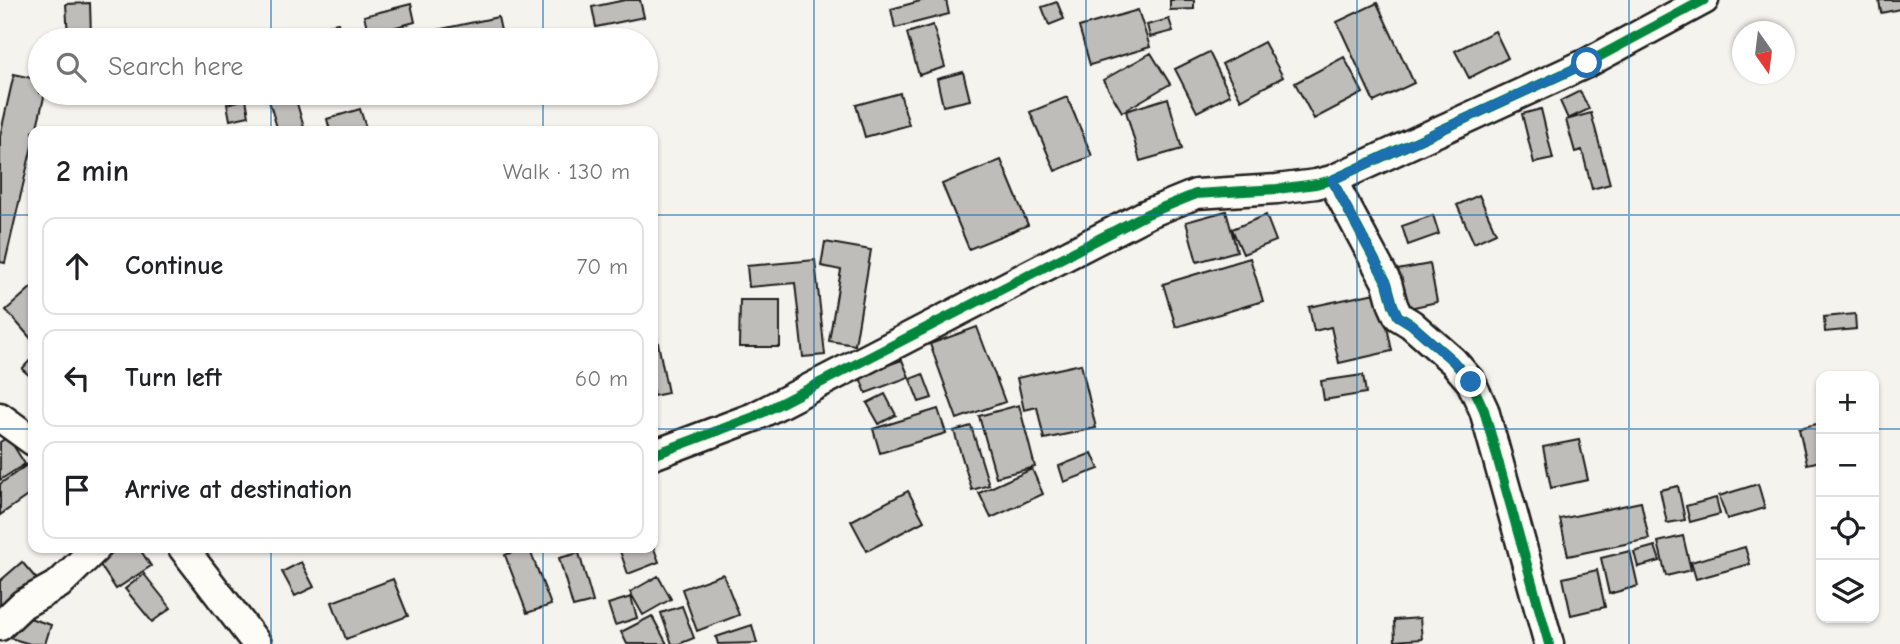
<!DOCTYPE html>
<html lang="en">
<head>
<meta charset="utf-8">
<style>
	:root { --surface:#fff; --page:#f6f6f6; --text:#202124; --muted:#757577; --line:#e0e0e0 }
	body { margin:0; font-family:"Comic Neue",sans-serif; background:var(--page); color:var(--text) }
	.controls { position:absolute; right:21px; bottom:21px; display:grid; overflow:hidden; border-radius:14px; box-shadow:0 2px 5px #0004 }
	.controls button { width:63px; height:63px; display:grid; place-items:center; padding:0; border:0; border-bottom:2px solid var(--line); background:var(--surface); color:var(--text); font:35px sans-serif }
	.compass { position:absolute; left:1732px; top:21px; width:63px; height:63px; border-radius:50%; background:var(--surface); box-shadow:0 2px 5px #0004; rotate:166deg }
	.stop { position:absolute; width:21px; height:21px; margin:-16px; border:5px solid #1f6fb2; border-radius:50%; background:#fff }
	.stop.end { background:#1f6fb2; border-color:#fff; box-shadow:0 2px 7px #0008 }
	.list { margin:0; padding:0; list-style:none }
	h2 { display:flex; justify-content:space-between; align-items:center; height:91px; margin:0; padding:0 28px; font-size:30px }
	h2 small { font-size:23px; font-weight:400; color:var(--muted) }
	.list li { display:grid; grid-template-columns:46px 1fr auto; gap:21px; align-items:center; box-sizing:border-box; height:98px; margin:0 14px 14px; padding:0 14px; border:2px solid var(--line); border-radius:14px }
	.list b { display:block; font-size:26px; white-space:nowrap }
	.list em { font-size:23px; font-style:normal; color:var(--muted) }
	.icon { flex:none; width:38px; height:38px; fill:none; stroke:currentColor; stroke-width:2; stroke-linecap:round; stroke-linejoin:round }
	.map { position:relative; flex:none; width:1900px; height:644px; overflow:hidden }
	.search { position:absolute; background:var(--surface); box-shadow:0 2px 5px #0004; left:28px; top:28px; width:630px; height:77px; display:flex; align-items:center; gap:18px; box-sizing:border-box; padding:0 24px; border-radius:38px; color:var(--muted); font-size:26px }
	.panel { position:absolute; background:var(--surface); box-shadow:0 2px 5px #0004; left:28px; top:126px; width:630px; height:427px; border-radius:14px }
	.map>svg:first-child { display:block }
</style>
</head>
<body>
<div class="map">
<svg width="1900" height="644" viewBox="0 0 1900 644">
	<rect width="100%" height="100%" fill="#f4f3ee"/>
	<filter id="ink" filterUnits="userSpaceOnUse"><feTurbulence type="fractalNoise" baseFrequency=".0143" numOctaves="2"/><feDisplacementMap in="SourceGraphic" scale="14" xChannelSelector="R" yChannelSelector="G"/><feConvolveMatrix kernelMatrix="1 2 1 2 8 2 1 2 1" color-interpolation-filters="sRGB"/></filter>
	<g filter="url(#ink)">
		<path fill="#bebdba" stroke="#1c1c1c" stroke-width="2" d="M625 0H640L644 17 596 27 592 7Z
			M924 0H946L949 14 895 28 891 9Z
			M1170 0H1194V9L1170 10Z
			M1879 0H1900V9L1881 13Z
			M1057 2 1064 19 1049 25 1042 7Z
			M90 3 91 36 68 37 66 4Z
			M1377 3 1414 83 1374 102 1337 22Z
			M411 4 415 22 369 34 364 16Z
			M1138 10 1150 47 1090 65 1079 27Z
			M498 17 503 40H434L432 31Z
			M1169 19 1173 31 1150 37 1147 25Z
			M338 23 342 40H301L299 31Z
			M933 25 945 67 919 75 907 33Z
			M1495 31 1508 58 1469 78 1455 51Z
			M422 32 423 40H383Z
			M1264 42 1283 77 1241 100 1222 64Z
			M1209 52 1230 95 1197 112 1175 69Z
			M1151 53 1170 84 1122 112 1103 80Z
			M1344 57 1363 93 1314 119 1295 83Z
			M963 72 970 100 943 106 937 79Z
			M14 74 40 80V93H45L36 131H33V142L5 263 0 262V136Z
			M1580 91 1589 109 1568 119 1560 101Z
			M273 93H294L305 131H278L267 94Z
			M900 93 909 125 865 137 856 105Z
			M1067 97 1092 156 1055 171 1030 112Z
			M1168 98 1182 149 1140 161 1126 111Z
			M246 99 249 116 230 120 227 104Z
			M360 109 367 131H330L327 119Z
			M1541 109 1553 159 1534 163 1522 114Z
			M1591 113 1610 184 1592 189 1582 150 1575 152 1566 120Z
			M1001 160 1028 225 969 249 942 184Z
			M1479 195 1496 233 1474 243 1457 205Z
			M1226 211 1237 251 1197 262 1186 222Z
			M1266 215 1276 241 1243 254 1232 229Z
			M1433 215 1439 234 1408 245 1402 226Z
			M825 242 871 250 855 345 829 341 841 270 821 266Z
			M1250 258 1263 301 1176 327 1163 284Z
			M815 260 825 355 803 357 795 283 749 287 747 266Z
			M1430 264 1437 302 1405 309 1397 270Z
			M33 286V341L6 310Z
			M1380 292 1392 351 1339 363 1331 327 1314 331 1309 307Z
			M740 300H780V347H739Z
			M1855 314 1856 329 1825 332 1824 317Z
			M977 327 1005 402 957 419 930 344Z
			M657 338 668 393 653 396V339Z
			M33 357V379L22 369Z
			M902 360 909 377 866 393 859 375Z
			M1081 364 1096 428 1044 439 1037 407 1024 410 1017 378Z
			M923 374 932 398 919 402 910 379Z
			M1363 375 1366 393 1324 400 1321 381Z
			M885 394 896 415 879 424 867 403Z
			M1019 405 1035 467 996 477 979 416Z
			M938 409 946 433 880 453 873 429Z
			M1821 423V461L1807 464 1799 428Z
			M971 426 989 485 972 490 954 431Z
			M8 437 25 464 0 480V442Z
			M1579 440 1588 480 1551 488 1543 447Z
			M1092 453 1099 469 1064 482 1059 466Z
			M31 462 33 465V492L0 515V484Z
			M1032 469 1043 494 991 518 979 493Z
			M1758 484 1765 508 1727 519 1719 496Z
			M1678 486 1685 520 1667 523 1660 490Z
			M908 491 924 521 867 551 851 521Z
			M1716 498 1720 514 1690 522 1686 506Z
			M1641 502 1649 539 1568 556 1560 519Z
			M1683 536 1691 570 1666 576 1658 542Z
			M653 546 659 562 628 574 619 548H653Z
			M1655 546 1660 561 1638 567 1634 552Z
			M1745 547 1750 564 1696 579 1691 562Z
			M120 548H139L151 566 116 589 98 562Z
			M523 548H529L551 605 527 613 505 555Z
			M1630 551 1638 586 1609 594 1601 558Z
			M579 553 593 602 573 607 559 558Z
			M22 562 39 582 0 615V581Z
			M301 562 314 587 295 596 282 572Z
			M1597 570 1605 607 1571 615 1563 578Z
			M144 574 171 608 152 622 125 589Z
			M723 574 739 615 697 631 682 589Z
			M658 576 671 599 643 615 630 592Z
			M393 579 408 616 346 639 332 602Z
			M631 597 637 618 615 625 608 604Z
			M682 606 694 638 679 644H672L661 613Z
			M14 613 51 625 45 644H30L7 637Z
			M652 616 667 644H627L621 632Z
			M1420 618 1422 639 1395 641 1394 620Z
			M752 625 757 643 718 644 716 637Z"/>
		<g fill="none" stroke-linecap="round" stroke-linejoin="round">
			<g stroke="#1c1c1c" stroke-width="33">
				<path id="minor" d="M1332 180 1387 283 1393 305 1398 316 1411 324 1453 361 1471 382 1484 410 1549 644
					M0 417 33 441
					M653 455 754 417 1147 214 1196 194 1277 189 1316 184 1332 180 1587 63 1704 0
					M183 548 257 644
					M0 626 23 604 59 584 96 548"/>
			</g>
			<use href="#minor" stroke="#fdfcf7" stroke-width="28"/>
			<g stroke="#fdfcf7" stroke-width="15">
				<path id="cycleway" d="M1332 180 1387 283 1393 305 1398 316 1411 324 1453 361 1471 382 1484 410 1549 644
					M653 455 754 417 1147 214 1196 194 1277 189 1316 184 1332 180 1587 63 1704 0"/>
			</g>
			<use href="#cycleway" stroke="#00873e" stroke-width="10"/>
		</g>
	</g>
	<g fill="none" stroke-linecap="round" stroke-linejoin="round" filter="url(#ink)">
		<path stroke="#1f6fb2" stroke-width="9" d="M1471 382 1453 361 1411 324 1398 316 1393 305 1387 283 1332 180 1587 63"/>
	</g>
	<path fill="none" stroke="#1f6fb2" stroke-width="2" stroke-opacity="0.55" d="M271 0V40M543 0V40M814 0V644M1086 0V644M1357 0V644M1629 0V644M271 93V131M543 93V131M0 215H33M653 215H1900M0 429H33M653 429H1821M1874 429H1900M271 548V644M543 548V644"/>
</svg>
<div class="controls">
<button>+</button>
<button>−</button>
<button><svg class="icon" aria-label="locate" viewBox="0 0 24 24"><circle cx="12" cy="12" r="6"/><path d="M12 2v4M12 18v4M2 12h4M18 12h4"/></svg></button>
<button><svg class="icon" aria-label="layers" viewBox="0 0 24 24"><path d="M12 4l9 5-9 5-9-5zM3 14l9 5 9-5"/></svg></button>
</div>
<svg class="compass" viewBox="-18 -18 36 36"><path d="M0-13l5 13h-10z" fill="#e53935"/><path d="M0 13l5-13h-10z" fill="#757577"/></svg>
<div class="stop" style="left:1587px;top:63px"></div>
<div class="stop end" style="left:1471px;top:382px"></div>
<div class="search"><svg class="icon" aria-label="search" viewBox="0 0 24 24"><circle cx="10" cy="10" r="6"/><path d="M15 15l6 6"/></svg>Search here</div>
<section class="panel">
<h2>2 min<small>Walk · 130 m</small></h2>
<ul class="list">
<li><svg class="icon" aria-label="ahead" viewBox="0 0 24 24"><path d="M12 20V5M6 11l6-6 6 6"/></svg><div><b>Continue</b></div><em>70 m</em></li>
<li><svg class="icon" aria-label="left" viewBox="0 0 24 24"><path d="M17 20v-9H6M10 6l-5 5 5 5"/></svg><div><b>Turn left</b></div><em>60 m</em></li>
<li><svg class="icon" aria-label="arrive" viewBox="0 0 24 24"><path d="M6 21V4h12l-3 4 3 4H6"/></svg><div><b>Arrive at destination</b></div></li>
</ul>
</section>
</div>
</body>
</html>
